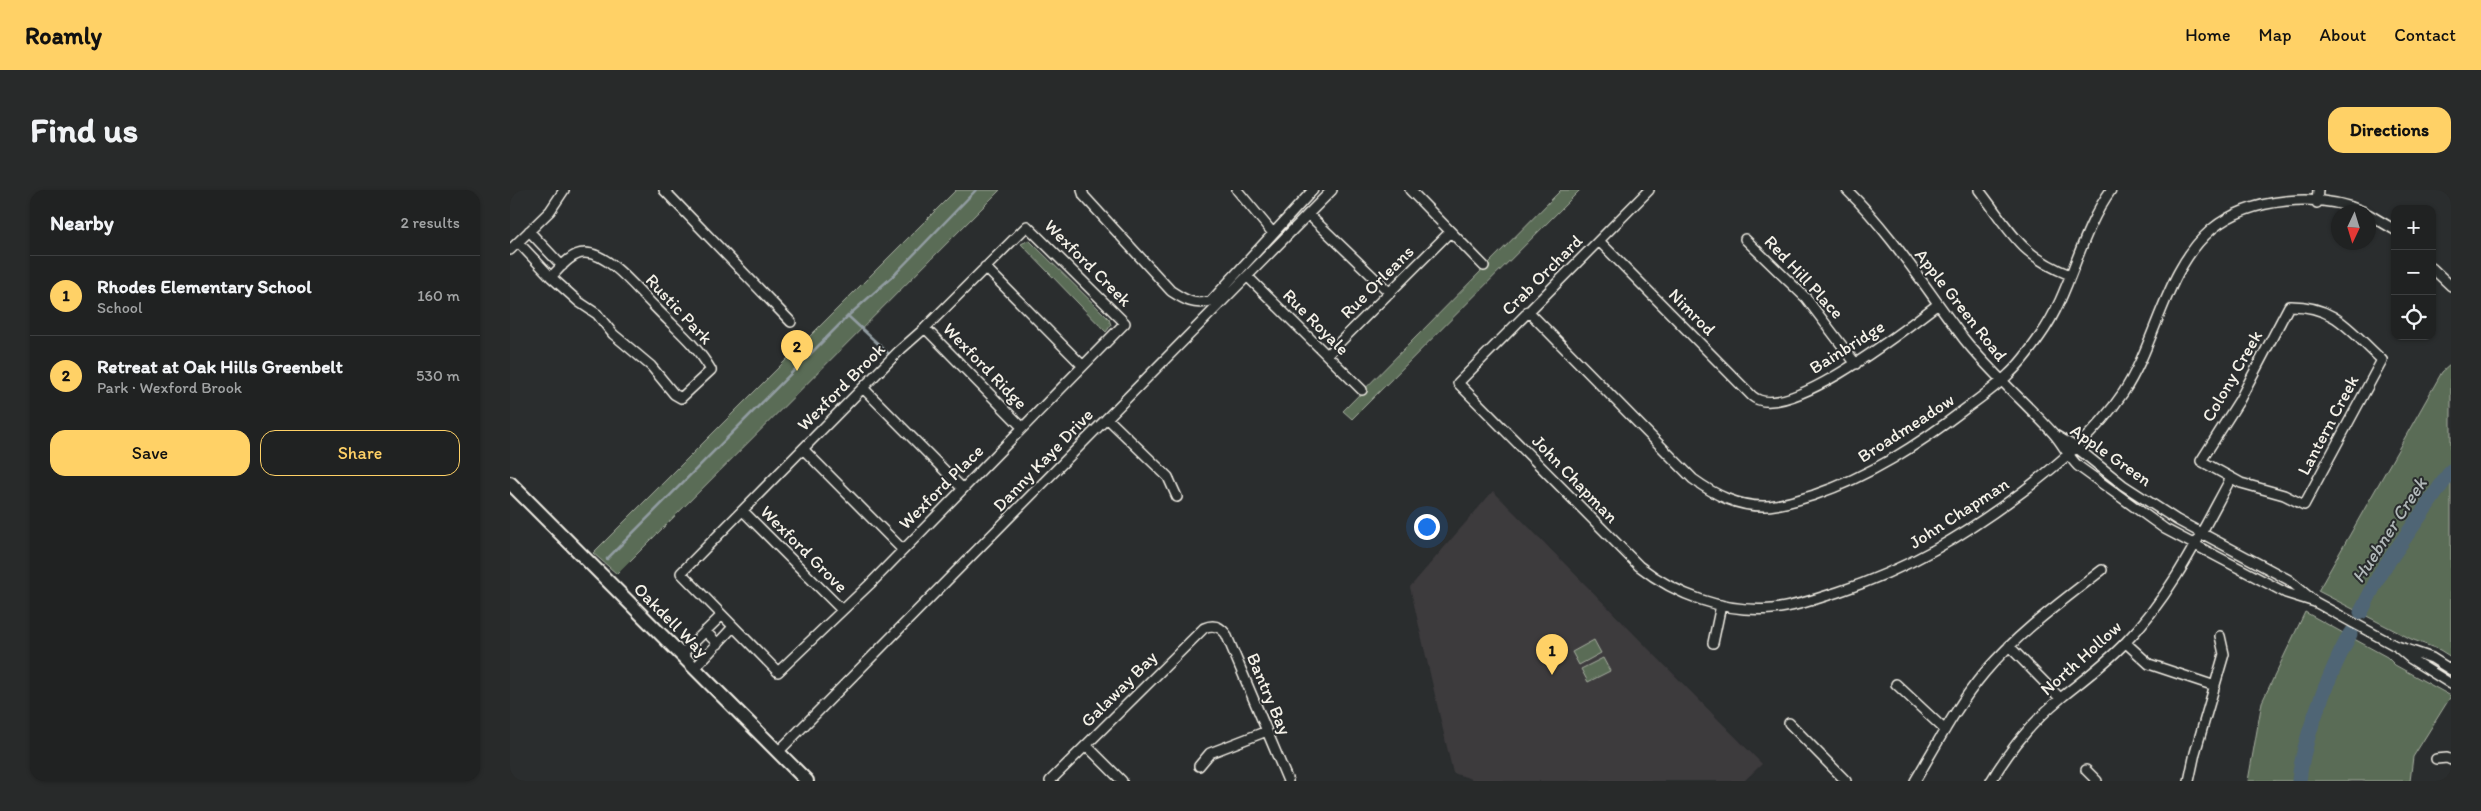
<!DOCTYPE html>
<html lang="en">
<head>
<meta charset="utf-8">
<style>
	:root { --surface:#202222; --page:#282a2a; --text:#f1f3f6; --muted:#a2a4a5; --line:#3d3f40; --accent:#ffd166 }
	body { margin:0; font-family:Itim,sans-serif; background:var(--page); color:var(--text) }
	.controls { position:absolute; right:15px; top:15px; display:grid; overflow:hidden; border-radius:10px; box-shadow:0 1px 4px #0004 }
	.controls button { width:45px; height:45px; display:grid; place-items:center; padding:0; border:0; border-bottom:1px solid var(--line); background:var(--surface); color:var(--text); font:25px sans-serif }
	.compass { position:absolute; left:1821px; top:15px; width:45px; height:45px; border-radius:50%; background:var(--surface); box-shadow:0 1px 4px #0004; rotate:184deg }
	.you { position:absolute; left:916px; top:336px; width:18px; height:18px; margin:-12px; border:4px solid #fff; border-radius:50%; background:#1a73e8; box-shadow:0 0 0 8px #1a73e833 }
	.badge { display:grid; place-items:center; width:32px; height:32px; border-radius:50%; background:var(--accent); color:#111; font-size:16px; font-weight:700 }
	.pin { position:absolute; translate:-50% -41px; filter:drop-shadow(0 1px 2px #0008) }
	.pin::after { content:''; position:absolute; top:26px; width:18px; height:15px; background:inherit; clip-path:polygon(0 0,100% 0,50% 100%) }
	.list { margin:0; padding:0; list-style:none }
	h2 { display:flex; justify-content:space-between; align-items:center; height:65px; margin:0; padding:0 20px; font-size:21px }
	h2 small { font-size:16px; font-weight:400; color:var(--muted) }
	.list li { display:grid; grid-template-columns:32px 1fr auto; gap:15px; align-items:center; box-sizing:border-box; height:80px; padding:0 20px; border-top:1px solid var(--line) }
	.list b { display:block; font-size:19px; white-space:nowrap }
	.list p { margin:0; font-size:16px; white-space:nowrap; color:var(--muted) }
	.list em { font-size:16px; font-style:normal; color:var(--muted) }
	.actions { display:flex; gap:10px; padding:15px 20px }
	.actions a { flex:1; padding:11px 0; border:1px solid var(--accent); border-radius:15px; text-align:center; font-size:18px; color:var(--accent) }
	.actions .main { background:var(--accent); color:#111 }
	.icon { flex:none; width:28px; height:28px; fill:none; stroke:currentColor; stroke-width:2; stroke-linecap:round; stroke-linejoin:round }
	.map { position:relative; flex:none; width:1941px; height:591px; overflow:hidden; border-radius:15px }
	header { display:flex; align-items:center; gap:30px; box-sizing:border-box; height:70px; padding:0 25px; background:var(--accent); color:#111 }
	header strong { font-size:24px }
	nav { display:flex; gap:28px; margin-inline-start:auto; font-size:18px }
	.intro { display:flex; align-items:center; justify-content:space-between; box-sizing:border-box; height:120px; padding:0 30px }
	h1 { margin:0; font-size:35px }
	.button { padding:12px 22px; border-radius:15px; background:var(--accent); color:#111; font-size:18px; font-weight:700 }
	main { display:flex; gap:30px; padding:0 30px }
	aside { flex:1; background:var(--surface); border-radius:15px; box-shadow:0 1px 4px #0004 }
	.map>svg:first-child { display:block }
</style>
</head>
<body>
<header>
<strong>Roamly</strong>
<nav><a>Home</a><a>Map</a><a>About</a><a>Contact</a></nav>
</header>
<div class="intro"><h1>Find us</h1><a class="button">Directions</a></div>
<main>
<aside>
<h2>Nearby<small>2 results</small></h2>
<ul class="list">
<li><span class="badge">1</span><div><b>Rhodes Elementary School</b><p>School</p></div><em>160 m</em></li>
<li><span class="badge">2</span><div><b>Retreat at Oak Hills Greenbelt</b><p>Park · Wexford Brook</p></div><em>530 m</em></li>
</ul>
<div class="actions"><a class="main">Save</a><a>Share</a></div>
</aside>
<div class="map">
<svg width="1941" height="591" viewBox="0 0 1941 591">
	<rect width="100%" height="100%" fill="#2a2d2e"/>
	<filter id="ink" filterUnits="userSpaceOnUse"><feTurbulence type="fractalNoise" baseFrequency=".02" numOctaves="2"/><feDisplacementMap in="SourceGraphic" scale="10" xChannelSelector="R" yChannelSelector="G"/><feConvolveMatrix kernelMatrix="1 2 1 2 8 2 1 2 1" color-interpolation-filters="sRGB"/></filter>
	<g filter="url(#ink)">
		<path fill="#3d3a3d" d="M983 301 1252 574 1234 591H968L943 583 900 397Z"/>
		<path fill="#5a6c57" stroke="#a7aea0" d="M446 0H490L107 384 83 363Z
			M1051 0H1070L842 229 833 221Z
			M519 50 599 129 601 135 596 142 511 54Z
			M1941 174V467L1930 460 1901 449 1808 401 1932 182Z
			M1795 422 1877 467 1885 475 1941 506 1903 567 1900 591H1738L1752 512Z
			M1084 450 1091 463 1069 475 1062 462Z
			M1093 468 1100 481 1078 492 1071 479Z"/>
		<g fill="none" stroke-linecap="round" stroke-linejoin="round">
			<path stroke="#929da2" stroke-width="2.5" d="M338 126 378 163
				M97 369 338 126 384 85 466 0"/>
			<path stroke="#506574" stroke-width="15" d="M1851 422 1871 382 1941 281
				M1789 591C1793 547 1820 483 1840 444"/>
			<g stroke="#f4f1e8" stroke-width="12">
				<path id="street" d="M154 0 281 132
					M572 0 574 6 661 101C675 110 684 116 701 111L803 0
					M727 0 762 42
					M900 0 974 76
					M1139 0 948 193 1129 376C1166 405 1214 423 1262 419 1284 417 1306 409 1328 402 1398 379 1453 346 1512 302 1550 273 1586 243 1613 203 1647 152 1655 79 1702 39 1741 7 1809 2 1855 22
					M1337 0C1382 44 1416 99 1454 149 1481 183 1514 211 1543 243 1552 253 1558 266 1568 276L1655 339 1776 403 1805 412
					M1469 0C1501 41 1509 65 1560 85
					M1807 13 1808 0
					M798 24 880 103
					M1858 24 1885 40
					M517 36 615 133 360 394 268 482 171 383 389 161 415 138Z
					M19 41 52 76
					M1235 49 1296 108 1346 174
					M1089 51 1242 206C1275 235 1399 136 1428 114
					M8 52 41 87 69 112 87 124 103 144 141 176 164 204 171 208 201 180C186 154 165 138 145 117 129 102 99 62 74 63 61 63 49 79 41 87
					M0 60 40 21 54 0
					M475 77 572 175
					M1922 78 1941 96
					M737 86 852 200
					M1779 116C1825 115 1841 142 1872 170L1794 315 1774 305 1731 293 1691 271 1729 211Z
					M1018 121 1183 289C1205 305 1228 317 1256 316 1273 315 1288 310 1304 305 1360 286 1408 255 1455 219 1470 208 1486 197 1499 184 1511 173 1521 159 1530 146 1562 101 1569 44 1601 0
					M415 138 512 237
					M817 165 940 42
					M354 199 452 298
					M597 228 658 287 667 307
					M1545 245 1567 258 1613 295 1667 330 1779 390 1805 412 1884 455 1922 468 1941 480
					M293 259 392 359
					M233 321 331 419
					M195 441 208 454
					M1203 453 1211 415
					M1616 453 1639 474 1705 496
					M1499 456 1550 508
					M1888 458 1901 469 1941 494
					M171 465 212 425
					M185 478 223 437
					M1386 494 1435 540
					M1279 533 1336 591
					M576 555 612 591
					M268 562 822 0
					M1926 569 1937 568 1941 570
					M689 576 700 563 757 541
					M1576 580 1587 591
					M540 591 694 438C703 434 710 436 716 444L778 591
					M1405 591C1427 554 1447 515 1475 482 1509 442 1551 412 1592 380
					M1481 591C1500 559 1523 531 1552 507 1573 490 1596 473 1615 453 1661 406 1690 345 1721 288
					M1679 591 1685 563 1714 464 1710 446"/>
			</g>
			<g stroke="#f4f1e8" stroke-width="16">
				<path id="secondary" d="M0 293 297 591"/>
			</g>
			<use href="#street" stroke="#2a2d2e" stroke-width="9"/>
			<use href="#secondary" stroke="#2a2d2e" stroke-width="12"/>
		</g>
	</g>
	<g text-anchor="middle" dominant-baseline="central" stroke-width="4" stroke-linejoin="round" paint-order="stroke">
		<g font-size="18" fill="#f4f1e8" stroke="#2a2d2e">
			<text transform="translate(578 73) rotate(45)">Wexford Creek</text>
			<text transform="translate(1032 85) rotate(-45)">Crab Orchard</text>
			<text transform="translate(1294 87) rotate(47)">Red Hill Place</text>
			<text transform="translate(867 92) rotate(-45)">Rue Orleans</text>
			<text transform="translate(1451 115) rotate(52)">Apple Green Road</text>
			<text transform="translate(169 119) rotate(47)">Rustic Park</text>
			<text transform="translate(1182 122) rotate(45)">Nimrod</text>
			<text transform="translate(806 132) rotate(45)">Rue Royale</text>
			<text transform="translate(1337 157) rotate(-32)">Bainbridge</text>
			<text transform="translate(475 176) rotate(46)">Wexford Ridge</text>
			<text transform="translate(1722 186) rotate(-60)">Colony Creek</text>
			<text transform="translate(331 197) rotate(-45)">Wexford Brook</text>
			<text transform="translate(1818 235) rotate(-62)">Lantern Creek</text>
			<text transform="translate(1396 238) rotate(-33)">Broadmeadow</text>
			<text transform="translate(1601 265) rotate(35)">Apple Green</text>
			<text transform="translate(533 270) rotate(-46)">Danny Kaye Drive</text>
			<text transform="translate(1065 289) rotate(46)">John Chapman</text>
			<text transform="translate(431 297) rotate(-45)">Wexford Place</text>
			<text transform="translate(1449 323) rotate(-33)">John Chapman</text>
			<text transform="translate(294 359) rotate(45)">Wexford Grove</text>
			<text transform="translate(161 430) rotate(45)">Oakdell Way</text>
			<text transform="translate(1571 468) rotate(-42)">North Hollow</text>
			<text transform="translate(609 499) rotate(-45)">Galaway Bay</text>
			<text transform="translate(759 504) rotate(67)">Bantry Bay</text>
		</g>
		<g font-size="19" font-style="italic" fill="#b2b9ba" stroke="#2a2d2e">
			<text transform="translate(1879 340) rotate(-57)">Huebner Creek</text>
		</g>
	</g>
</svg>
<div class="controls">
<button>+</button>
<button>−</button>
<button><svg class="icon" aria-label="locate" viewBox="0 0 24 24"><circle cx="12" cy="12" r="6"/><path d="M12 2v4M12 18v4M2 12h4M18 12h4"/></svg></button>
</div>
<svg class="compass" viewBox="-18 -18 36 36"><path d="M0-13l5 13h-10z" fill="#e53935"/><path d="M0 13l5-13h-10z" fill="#a2a4a5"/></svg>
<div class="you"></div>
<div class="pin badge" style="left:1042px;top:485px">1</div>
<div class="pin badge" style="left:287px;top:181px">2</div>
</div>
</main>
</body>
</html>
